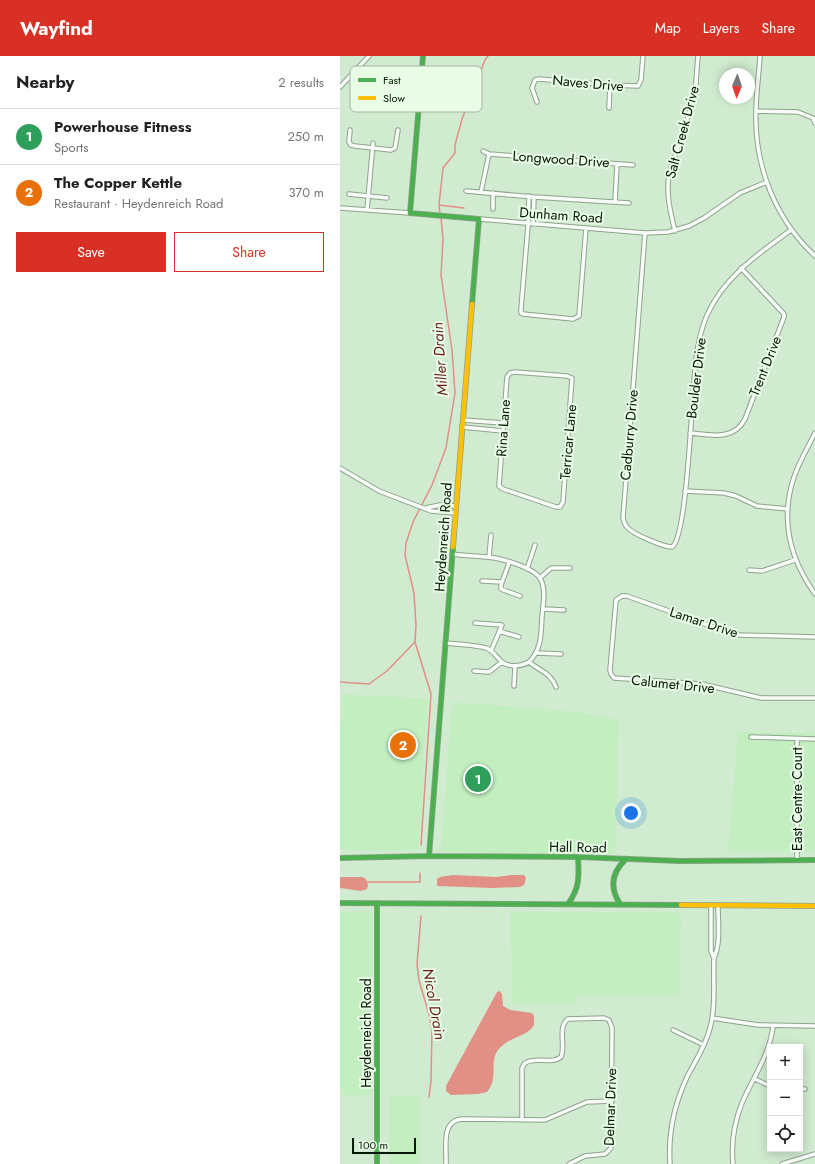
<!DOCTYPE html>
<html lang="en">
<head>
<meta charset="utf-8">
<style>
	:root { --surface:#fff; --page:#f6f6f6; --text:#202124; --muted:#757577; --line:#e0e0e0; --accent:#d93025 }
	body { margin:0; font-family:Jost,sans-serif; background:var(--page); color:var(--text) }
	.controls { position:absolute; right:12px; bottom:12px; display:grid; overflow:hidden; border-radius:0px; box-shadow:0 2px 10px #0003 }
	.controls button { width:36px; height:36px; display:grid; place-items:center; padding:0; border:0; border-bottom:1px solid var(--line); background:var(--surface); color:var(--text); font:20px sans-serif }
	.compass { position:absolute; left:379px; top:12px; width:36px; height:36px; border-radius:50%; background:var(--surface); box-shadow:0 2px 10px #0003; rotate:182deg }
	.scale { position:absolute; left:12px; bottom:10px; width:64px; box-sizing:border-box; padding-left:4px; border:2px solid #051705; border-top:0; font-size:11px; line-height:14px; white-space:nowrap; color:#051705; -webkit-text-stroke:3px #e8fce6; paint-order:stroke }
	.you { position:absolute; left:291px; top:757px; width:14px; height:14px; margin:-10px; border:3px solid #fff; border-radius:50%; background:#1a73e8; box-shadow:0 0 0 6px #1a73e833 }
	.badge { display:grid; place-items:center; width:26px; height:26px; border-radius:50%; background:var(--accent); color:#fff; font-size:13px; font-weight:700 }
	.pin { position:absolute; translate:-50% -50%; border:2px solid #fff; box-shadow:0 1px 4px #0006 }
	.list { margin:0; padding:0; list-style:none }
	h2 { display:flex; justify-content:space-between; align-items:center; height:52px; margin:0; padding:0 16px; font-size:17px }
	h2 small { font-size:13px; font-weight:400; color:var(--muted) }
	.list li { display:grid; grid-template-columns:26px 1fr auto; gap:12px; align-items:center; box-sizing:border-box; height:56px; padding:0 16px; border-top:1px solid var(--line) }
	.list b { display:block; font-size:15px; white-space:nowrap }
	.list p { margin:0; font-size:13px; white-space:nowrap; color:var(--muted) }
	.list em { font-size:13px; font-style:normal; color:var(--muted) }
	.actions { display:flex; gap:8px; padding:12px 16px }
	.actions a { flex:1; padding:9px 0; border:1px solid var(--accent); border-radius:0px; text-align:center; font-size:14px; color:var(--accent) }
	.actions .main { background:var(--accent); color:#fff }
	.icon { flex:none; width:22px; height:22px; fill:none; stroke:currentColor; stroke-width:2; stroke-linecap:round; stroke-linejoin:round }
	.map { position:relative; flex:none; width:475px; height:1108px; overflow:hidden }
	header { display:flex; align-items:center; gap:24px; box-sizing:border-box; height:56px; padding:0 20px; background:var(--accent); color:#fff }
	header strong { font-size:19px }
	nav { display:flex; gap:22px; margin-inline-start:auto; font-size:14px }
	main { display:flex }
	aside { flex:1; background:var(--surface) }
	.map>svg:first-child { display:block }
</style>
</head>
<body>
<header>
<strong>Wayfind</strong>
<nav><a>Map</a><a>Layers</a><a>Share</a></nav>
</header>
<main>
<aside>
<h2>Nearby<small>2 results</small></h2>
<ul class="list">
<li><span class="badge" style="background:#2e9e5b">1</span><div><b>Powerhouse Fitness</b><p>Sports</p></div><em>250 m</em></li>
<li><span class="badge" style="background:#e8710a">2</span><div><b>The Copper Kettle</b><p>Restaurant · Heydenreich Road</p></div><em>370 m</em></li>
</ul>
<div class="actions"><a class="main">Save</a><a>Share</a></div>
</aside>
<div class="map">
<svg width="475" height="1108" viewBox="0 0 475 1108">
	<rect width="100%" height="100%" fill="#d0ebcf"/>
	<path fill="#c2eec0" d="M2 638 88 643 82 721H84L78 794H0V668Z
		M112 646 238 656 279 664 275 798H175L101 795Z
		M398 676 475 677V796L388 795Z
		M32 855V1039H0V856Z
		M170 856 341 857 340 939H235V948L173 947Z
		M49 1040H80L79 1108H49Z"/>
	<path fill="#e28f85" d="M113 819 156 821 171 819H184L186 822 184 829 180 831 152 832 97 830V823L100 821Z
		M0 821H22L26 823 28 829 27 833 21 835 0 832Z
		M160 935 162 938 163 950 170 954 192 957 194 960V969C188 981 169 980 158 994 149 1005 159 1022 147 1036L138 1038 111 1039 106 1035V1030L157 936Z"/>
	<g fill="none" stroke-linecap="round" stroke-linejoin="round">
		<path stroke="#e28f85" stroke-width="1.5" d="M99 149 124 152
			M100 158 99 149 103 112 115 97V89L122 63 145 4 148 0
			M0 626 29 628 47 615 75 586
			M81 789 91 638 75 586 76 569 74 537 65 499 66 487 73 466 92 429 106 392 115 337 112 294 101 219 103 183 101 161
			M26 826H80V817
			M81 860 77 908 79 925 89 958 92 974 91 1025 89 1041"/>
		<g stroke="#8ea38e" stroke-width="5.5">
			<path id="street" d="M420 0C419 18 416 37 416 55 414 109 435 163 475 200
				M20 11 36 25
				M0 31 29 0
				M197 46 192 32 195 24 199 23 270 29 298 30 301 24 303 0
				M269 52 270 29
				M416 55 458 56 473 62 475 67
				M10 74 9 86 11 89 15 90 51 94 55 92 58 74
				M143 95 149 98 293 109
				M126 135 194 141 289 147
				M141 136 149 98
				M9 138 47 142
				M189 140 188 170 181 253V257L183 258 233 263 239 260 246 172
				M275 146 277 108
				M0 152 70 157
				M153 153V137
				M27 154 33 87
				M139 163 305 177 328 176 349 170 364 162 400 137 427 126
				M193 168 194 141
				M335 175C330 155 326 138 329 118L355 39 358 0
				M305 177 283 462C284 466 285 469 287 471 292 478 324 491 332 491 348 481 352 330 356 303 358 288 361 273 367 259 384 221 418 198 451 174
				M175 316 227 320 232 322 223 446 220 451H216L163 433 159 430 167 321 170 317Z
				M123 364 163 367
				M122 371 163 375
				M350 377C370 379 394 385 405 363L444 261V258L401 212
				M475 377C468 391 459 406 454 421 440 463 450 503 475 538
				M0 412 39 435 91 455 115 457
				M345 435 384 437 396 440 417 450 448 453
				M86 452 100 449 116 450
				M112 498C127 500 141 500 155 502 166 504 197 513 201 524 206 535 203 549 202 560 201 578 202 593 189 606
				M149 501 151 479
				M169 507 161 529V533L180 540
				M187 513 195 489
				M409 514 422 515 455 504
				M200 522 211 512H230
				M142 525 162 526
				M203 553 224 554
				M135 567 162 569 151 595
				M159 575 179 581
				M475 581 400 579 379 573 287 540H282L276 544 270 614 271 618 274 622 362 628 421 642H475
				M105 587C117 588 135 589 146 592 154 595 156 601 162 606 170 612 182 610 189 606 200 615 211 617 216 631
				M197 597 221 598
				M134 615 149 616 162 606
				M174 630 175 610
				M411 681 475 683
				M457 683V804
				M374 902C381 887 378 866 378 849
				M372 962 418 969 475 970
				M333 974 364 989
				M415 1023 430 1030
				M460 1033H465
				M182 1064V1012L185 1007C196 1000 211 1009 221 1001 226 990 217 971 228 963L264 962 269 964 272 972 271 1092 265 1098 245 1100 229 1108
				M106 1108C107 1092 100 1064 123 1063L205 1064 247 1046 272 1045
				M330 1108C328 1078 335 1046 348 1019 356 1004 366 989 370 972 376 951 373 924 374 902L371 895V849
				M393 1108C391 1087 394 1067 402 1047 413 1021 430 999 433 970
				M442 1108 475 1098"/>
		</g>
		<g stroke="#8ea38e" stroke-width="6">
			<path id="fast" d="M83 0 70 157 139 163 132 248
				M89 800 113 491
				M0 802 89 800 238 801 340 805 475 804
				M0 847 341 849
				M37 847V1108
				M228 848C240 832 239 820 238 801
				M280 848C269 831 272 816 286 803"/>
		</g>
		<g stroke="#8ea38e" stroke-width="6">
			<path id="slow" d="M113 491 132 248
				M341 849 475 850"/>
		</g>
		<use href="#street" stroke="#f8fcf8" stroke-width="3.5"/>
		<use href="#fast" stroke="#4caf50" stroke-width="4.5"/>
		<use href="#slow" stroke="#ffc107" stroke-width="4.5"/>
	</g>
	<g text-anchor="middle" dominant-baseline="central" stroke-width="4" stroke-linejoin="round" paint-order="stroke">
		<g font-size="14" fill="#051705" stroke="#e8fce6">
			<text transform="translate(248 27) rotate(5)">Naves Drive</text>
			<text transform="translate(342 76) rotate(-75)">Salt Creek Drive</text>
			<text transform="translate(221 103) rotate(4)">Longwood Drive</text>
			<text transform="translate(221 159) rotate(4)">Dunham Road</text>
			<text transform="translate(425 310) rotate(-68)">Trent Drive</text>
			<text transform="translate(356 322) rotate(-83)">Boulder Drive</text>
			<text transform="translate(163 372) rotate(-86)">Rina Lane</text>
			<text transform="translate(289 379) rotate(-85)">Cadburry Drive</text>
			<text transform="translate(228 386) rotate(-85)">Terricar Lane</text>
			<text transform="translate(103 481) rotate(-86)">Heydenreich Road</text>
			<text transform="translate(364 566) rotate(18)">Lamar Drive</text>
			<text transform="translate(333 628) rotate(6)">Calumet Drive</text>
			<text transform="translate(457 743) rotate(-90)">East Centre Court</text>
			<text transform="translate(238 791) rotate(1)">Hall Road</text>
			<text transform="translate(26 977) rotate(-90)">Heydenreich Road</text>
			<text transform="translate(270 1051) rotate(-88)">Delmar Drive</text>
		</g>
		<g font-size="15" font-style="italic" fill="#6b191c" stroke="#e8fce6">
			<text transform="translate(100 303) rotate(-94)">Miller Drain</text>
			<text transform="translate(94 948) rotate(80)">Nicol Drain</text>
		</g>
	</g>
	<rect x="10" y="10" width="132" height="46" rx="6" fill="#e8fce6" stroke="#a4b7a2" stroke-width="1"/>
	<rect x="18" y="22" width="18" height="4" fill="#4caf50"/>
	<rect x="18" y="40" width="18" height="4" fill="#ffc107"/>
	<g font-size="11" fill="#051705">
		<text x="43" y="28">Fast</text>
		<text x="43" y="46">Slow</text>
	</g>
</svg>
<div class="controls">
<button>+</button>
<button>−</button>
<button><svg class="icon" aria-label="locate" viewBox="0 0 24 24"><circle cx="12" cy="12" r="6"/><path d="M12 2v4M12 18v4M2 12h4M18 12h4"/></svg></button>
</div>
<svg class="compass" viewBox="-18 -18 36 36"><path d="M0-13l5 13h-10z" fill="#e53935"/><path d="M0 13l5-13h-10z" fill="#757577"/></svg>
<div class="scale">100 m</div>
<div class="you"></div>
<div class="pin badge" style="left:138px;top:723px;background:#2e9e5b">1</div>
<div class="pin badge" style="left:63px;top:689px;background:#e8710a">2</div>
</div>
</main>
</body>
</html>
